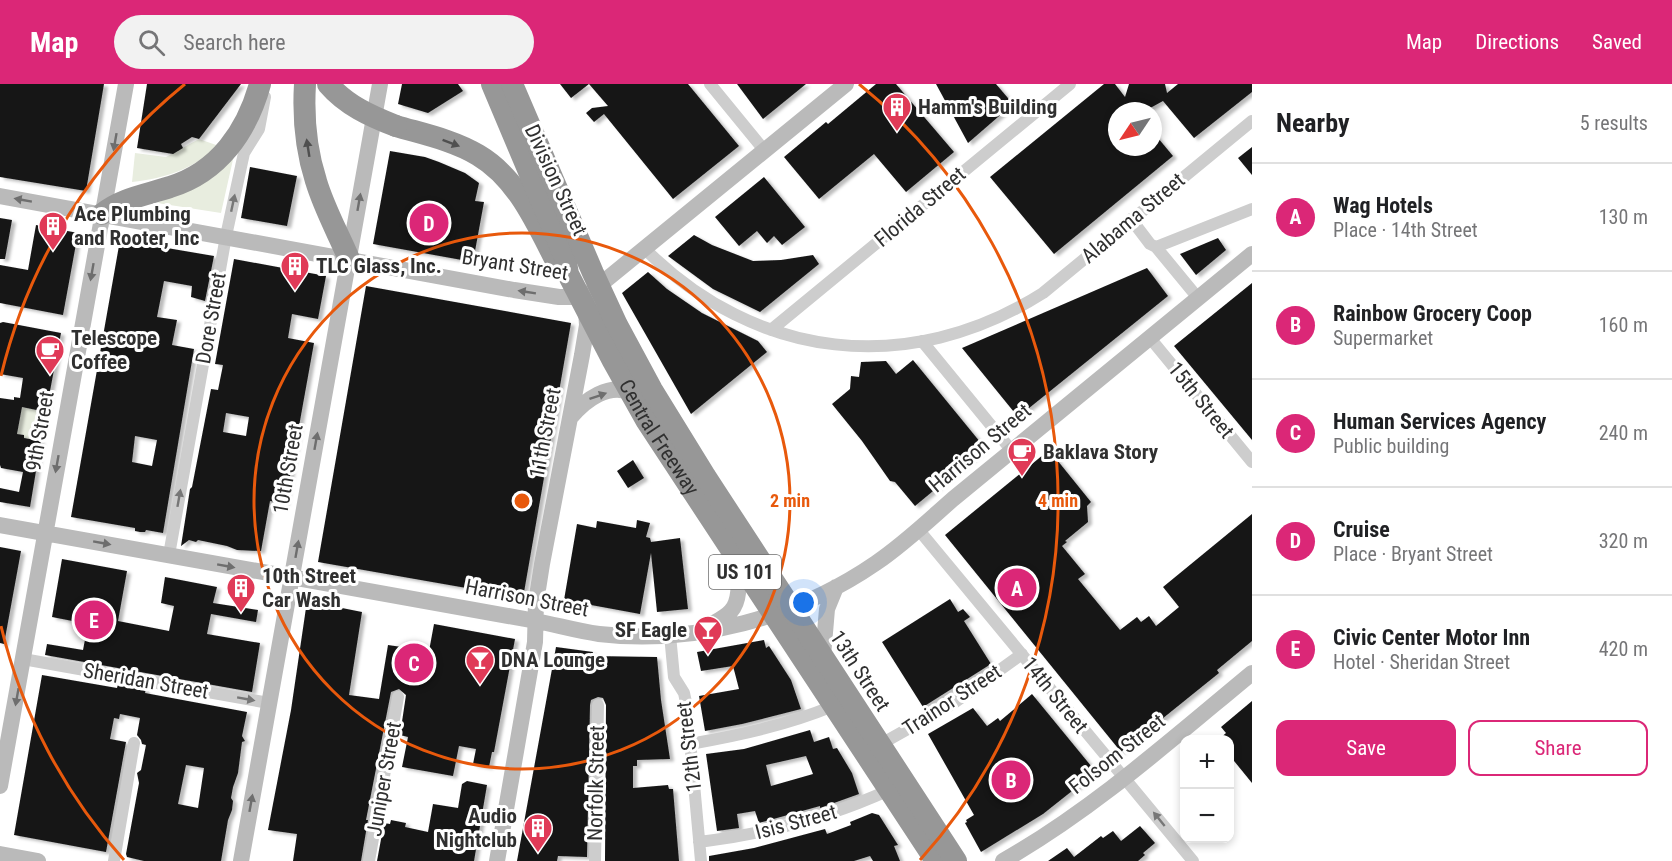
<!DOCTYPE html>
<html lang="en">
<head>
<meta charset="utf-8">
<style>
	:root { --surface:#fff; --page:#f2f2f2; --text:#202124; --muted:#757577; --line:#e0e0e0; --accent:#db2777 }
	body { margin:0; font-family:"Roboto Condensed",sans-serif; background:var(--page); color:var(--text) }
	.controls { position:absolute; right:18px; bottom:18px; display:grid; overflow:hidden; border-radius:12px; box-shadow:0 3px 9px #0003 }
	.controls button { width:54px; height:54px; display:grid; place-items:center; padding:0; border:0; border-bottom:2px solid var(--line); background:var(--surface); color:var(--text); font:30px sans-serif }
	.compass { position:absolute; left:1108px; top:18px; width:54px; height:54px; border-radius:50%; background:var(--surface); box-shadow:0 3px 9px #0003; rotate:235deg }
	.you { position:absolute; left:804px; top:519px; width:21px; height:21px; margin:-15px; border:4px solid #fff; border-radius:50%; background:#1a73e8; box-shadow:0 0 0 9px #1a73e833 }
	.badge { display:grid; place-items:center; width:39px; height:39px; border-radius:50%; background:var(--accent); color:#fff; font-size:20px; font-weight:700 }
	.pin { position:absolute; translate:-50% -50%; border:3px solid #fff; box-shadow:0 2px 6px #0006 }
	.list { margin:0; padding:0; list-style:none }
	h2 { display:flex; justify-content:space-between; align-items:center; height:78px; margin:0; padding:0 24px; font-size:26px }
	h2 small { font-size:20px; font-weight:400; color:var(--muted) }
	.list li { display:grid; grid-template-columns:39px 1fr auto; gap:18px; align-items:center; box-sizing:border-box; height:108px; padding:0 24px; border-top:2px solid var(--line) }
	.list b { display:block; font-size:22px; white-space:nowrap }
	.list p { margin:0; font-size:20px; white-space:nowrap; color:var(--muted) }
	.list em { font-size:20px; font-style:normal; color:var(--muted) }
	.actions { display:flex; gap:12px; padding:18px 24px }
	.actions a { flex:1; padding:14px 0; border:2px solid var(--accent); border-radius:12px; text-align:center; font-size:21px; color:var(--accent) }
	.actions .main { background:var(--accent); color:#fff }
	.icon { flex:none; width:33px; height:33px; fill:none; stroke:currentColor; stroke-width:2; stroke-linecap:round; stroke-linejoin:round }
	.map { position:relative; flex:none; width:1252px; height:777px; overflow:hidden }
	header { display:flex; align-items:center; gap:36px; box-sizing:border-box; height:84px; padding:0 30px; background:var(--accent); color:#fff }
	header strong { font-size:28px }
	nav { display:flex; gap:33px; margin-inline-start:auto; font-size:21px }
	.search { width:420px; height:54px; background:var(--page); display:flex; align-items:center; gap:15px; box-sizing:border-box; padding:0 21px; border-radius:33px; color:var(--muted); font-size:22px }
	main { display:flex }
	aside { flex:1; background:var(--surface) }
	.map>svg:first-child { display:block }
</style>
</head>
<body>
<header>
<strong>Map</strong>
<div class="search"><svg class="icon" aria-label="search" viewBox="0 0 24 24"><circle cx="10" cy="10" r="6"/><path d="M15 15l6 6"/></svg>Search here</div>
<nav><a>Map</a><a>Directions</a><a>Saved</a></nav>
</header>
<main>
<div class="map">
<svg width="1252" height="777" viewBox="0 0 1252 777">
	<defs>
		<filter id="shadow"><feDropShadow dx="4" dy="2.5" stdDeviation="1.5" flood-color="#0004"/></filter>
	</defs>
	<rect width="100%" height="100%" fill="#fff"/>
	<path fill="#e8eddf" d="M199 55 219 62C192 85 167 94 132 98L135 69 166 73Z
		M234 71 221 129 157 119 180 109Z
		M22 323 46 328 41 357 24 354V351L17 350Z"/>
	<path fill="#171717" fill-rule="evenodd" filter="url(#shadow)" d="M0 0H104L86 107 0 93Z
		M147 0H241L199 55 192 53 181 60 183 64 173 70 137 64Z
		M402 0H458L463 7 428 29 398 20Z
		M560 0H688L739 62 673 115 604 30 594 38 586 29 592 24 608 22 589 0 571 14Z
		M737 0H806L763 35Z
		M876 0H896L954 68 906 108 874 70 819 115 784 73 826 38 828 40Z
		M936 0H996L1013 20 968 59Z
		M1104 0H1115L1125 13 1129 0H1165L1167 9 1178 0H1252V8L1194 54 1163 17 1152 23 1135 27H1117V63H1153V48L1173 72 1054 170 990 93Z
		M1252 63V91L1238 74Z
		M390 67 425 73 439 78 465 89 479 99 475 117 484 118 473 178 373 160Z
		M250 83 297 92 287 142 241 134Z
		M764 93 805 143 782 161 774 152 767 159 757 147 739 162 715 133Z
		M0 134 12 136 5 175H0Z
		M36 141 78 149 63 231 0 219V181L28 186Z
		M694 151 712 161 753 177 781 176 813 171 819 180 760 228 713 205 668 172Z
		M1218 154 1226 166 1196 191 1180 170Z
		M120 156 214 172 205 217 191 213 192 202 164 197 157 233 177 236 172 261 194 265 163 449 146 446 145 448H140L135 447V444L71 433ZM135 352 157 356 152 382 132 378Z
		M234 175 326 192 318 235 292 230 288 254 314 259 285 420 270 417 261 467 237 466 227 462 198 456 196 458 189 456 181 462 190 405 192 403 211 305 218 306 223 281 215 280ZM226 329 249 333 246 352 223 348Z
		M1147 184 1168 212 1018 333 962 264Z
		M648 188 667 205 702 229 758 257 767 268 691 330 622 209Z
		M1252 199V356L1174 262Z
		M366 202 571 239 523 514 318 478Z
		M3 238 61 249 46 328 22 323 17 350 24 351V354L41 357 30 423 0 418V404L19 408 23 388 1 384 0 381V314L14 316V313L20 314 23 294 0 290V239Z
		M913 276 985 364 915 422 895 398 890 397 862 357 832 320 850 305 851 292 859 293 861 278 886 277 896 290Z
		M1049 366 1091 418 1087 422 1088 438 1065 457 1067 458 1062 462 1085 490 1078 495 1120 546 1137 533 1141 538 1149 532 1156 542 1179 523 1163 503 1252 430V557L1217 586 1219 589 1121 668 945 451Z
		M633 376 644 394 628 404 617 387Z
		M637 436 650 439 646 453 650 454 651 458 680 454 688 525 657 528 651 469 640 530 564 516 577 440 596 444 597 437 636 444Z
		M0 463 21 467 4 560 0 559Z
		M62 475 127 487 118 537 169 547 174 522 161 519 165 493 217 503 213 519 258 526 256 538 211 530 207 550 260 559 252 608 45 571 47 560 83 566 88 540 52 533Z
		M950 515 958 528 963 525 970 533 964 537 991 580 923 623 882 558Z
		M307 517 362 528 349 611 379 615 388 561 429 567 434 540 515 555 494 668H492L489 683 473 680 476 665 459 662 453 692 402 683 408 653 400 651 406 611 399 605 391 608 366 736H368L361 777H293L297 750 268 746 291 626Z
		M764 556 766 564 769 562 791 596 801 625 742 640 705 647 699 612 739 605 733 582 701 587 697 568Z
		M556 563 593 568 592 572 657 573 661 616 670 675 637 676V682H633V704L668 701 669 705H673L679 777H605L606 621 603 614 598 613 591 616 590 621 587 773 558 772 557 777H517Z
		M42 591 117 604 118 600 146 605 145 609 247 628 242 652 245 657 242 658 238 689 233 703 231 714 233 717 232 726 228 736 221 777H144L127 773 126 770 139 699 137 689 141 686 146 661 142 660 141 656 137 651 140 634 120 630 119 635 114 634 110 655 126 658 106 768 14 751ZM186 681 204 684 198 724 178 720Z
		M1032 610 1096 688 1043 730 981 768 965 739 967 738 966 736 974 731 928 650 973 624 987 642 998 634 1000 637Z
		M1252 617V699L1230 672V656H1218L1226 649 1221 643Z
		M810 646 814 658 829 653 833 665 837 664 852 689 859 710 820 724V722L759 739 755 727 737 730 739 744 717 747 706 670 744 665ZM806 672 813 690 771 702 766 681Z
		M467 697 487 701 474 777H377L384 739 390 740 391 736 406 739 405 743 428 748 433 720 458 724 462 700Z
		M872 729 879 731 898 761 894 762 900 777H873L870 772 854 777H709V772L754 764 825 745 827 750 851 741 850 738Z
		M1140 742 1155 759 1143 769 1145 771 1138 777H1048L1067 764 1074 773 1101 752 1103 754 1113 747 1121 757Z"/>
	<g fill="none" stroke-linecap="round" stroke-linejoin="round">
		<path stroke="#cdcdcd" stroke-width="12" d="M710 0 764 66
			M1131 135 1150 160 1156 163 1198 214
			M1156 163 1252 125
			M644 164C755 276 909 294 1043 209L1252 37
			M771 246 1070 0
			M1150 254 1252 378
			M922 257 1012 367
			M918 445 1193 777
			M169 471 226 152 244 69 259 45 265 13
			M670 551 674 593 684 609 687 623 701 777
			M23 575 269 619
			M690 660C740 651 787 641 833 622
			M881 660 954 619 1022 570
			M699 758C765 750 828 734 889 706
			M114 777 134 659
			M369 777 398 613
			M595 777 598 621"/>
		<path stroke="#bababa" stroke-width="16" d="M0 112 514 206 559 213H585L846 0
			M571 333C585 316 609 298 632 309
			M0 441 536 537C557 541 577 547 599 550 695 561 796 534 876 479 904 460 928 437 953 415L1252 170
			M707 543C715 538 725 534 731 527 742 515 738 490 738 475
			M823 572 827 525 836 503
			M0 702 126 0
			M0 770 38 777
			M241 777 380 0
			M497 777 535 558 536 518 542 480 582 271 587 241 586 226
			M1003 777C1094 725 1172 655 1252 589"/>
		<path stroke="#979797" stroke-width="22" d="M305 0C303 33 306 66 316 97 324 124 338 149 349 175
			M396 42C423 50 453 56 478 71 517 94 536 138 556 177L564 185
			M102 130C122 114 146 111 170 103 219 88 247 47 260 0"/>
		<g stroke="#979797" stroke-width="22">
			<path d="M328 0C346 21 370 32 396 42"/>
			<path id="s1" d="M492 0 565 173 568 190 613 277 646 336 936 777"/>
			<path d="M512 0 593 189 617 241 652 306 705 392 956 777"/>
		</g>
	</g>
	<defs><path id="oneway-solid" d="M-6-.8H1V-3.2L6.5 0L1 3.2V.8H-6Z" transform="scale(1.5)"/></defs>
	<g fill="#6e6e6e">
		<use href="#oneway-solid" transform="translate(115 58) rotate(100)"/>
		<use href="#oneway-solid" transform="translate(23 116) rotate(-170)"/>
		<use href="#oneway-solid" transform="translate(359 118) rotate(-80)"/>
		<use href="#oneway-solid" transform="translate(92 188) rotate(100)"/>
		<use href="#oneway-solid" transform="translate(527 208) rotate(-171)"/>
		<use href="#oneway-solid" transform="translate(598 312) rotate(-19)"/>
		<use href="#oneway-solid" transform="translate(316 357) rotate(-80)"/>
		<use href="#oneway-solid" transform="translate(57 380) rotate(100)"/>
		<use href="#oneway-solid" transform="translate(102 459) rotate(10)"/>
		<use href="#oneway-solid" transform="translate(297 465) rotate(-80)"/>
		<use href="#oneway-solid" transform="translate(226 482) rotate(10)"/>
		<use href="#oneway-solid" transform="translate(17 613) rotate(100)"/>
		<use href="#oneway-solid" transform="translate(251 719) rotate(-80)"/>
	</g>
	<g fill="#4f4f4f">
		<use href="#oneway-solid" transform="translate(451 59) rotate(21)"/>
		<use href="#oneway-solid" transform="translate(308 64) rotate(-99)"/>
	</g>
	<g fill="#777">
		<use href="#oneway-solid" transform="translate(233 119) rotate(-78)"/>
		<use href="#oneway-solid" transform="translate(179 414) rotate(-80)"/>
		<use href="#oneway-solid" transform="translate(246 615) rotate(10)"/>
		<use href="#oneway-solid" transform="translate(1159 735) rotate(-129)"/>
	</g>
	<g fill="none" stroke="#e8590c" stroke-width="3">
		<circle cx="522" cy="417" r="268"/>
		<path d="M124 776A536 536 0 0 1 1 542M1 292A536 536 0 0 1 185 0M859 0A536 536 0 0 1 920 776"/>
	</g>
	<defs>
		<g id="building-pin" transform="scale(1.5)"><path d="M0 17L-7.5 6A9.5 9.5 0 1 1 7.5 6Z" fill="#e03a57" stroke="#fff"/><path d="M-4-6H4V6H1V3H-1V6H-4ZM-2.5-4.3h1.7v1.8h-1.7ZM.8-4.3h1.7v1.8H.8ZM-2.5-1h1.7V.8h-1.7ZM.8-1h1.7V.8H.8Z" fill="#fff"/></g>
		<g id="cafe-pin" transform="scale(1.5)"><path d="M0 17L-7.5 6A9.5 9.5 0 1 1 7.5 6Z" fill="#e03a57" stroke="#fff"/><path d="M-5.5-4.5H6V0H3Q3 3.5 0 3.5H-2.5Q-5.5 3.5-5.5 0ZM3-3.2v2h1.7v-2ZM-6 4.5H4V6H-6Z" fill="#fff"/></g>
		<g id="bar-pin" transform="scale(1.5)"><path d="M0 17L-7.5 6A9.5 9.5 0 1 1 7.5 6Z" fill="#e03a57" stroke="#fff"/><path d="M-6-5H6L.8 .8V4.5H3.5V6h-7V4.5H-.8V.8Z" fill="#fff"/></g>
	</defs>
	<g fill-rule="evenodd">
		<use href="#building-pin" x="897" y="23"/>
		<use href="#building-pin" x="53" y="142"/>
		<use href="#building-pin" x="295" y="182"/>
		<use href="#cafe-pin" x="50" y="266"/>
		<use href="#cafe-pin" x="1022" y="368"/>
		<use href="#building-pin" x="241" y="504"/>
		<use href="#bar-pin" x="708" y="546"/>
		<use href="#bar-pin" x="480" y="576"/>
		<use href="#building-pin" x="538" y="744"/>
	</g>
	<g text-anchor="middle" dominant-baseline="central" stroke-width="6" stroke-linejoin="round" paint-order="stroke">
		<rect fill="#fff" stroke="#6e6e6e" stroke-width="1.5" x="709" y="471" width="72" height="34" rx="4.5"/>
		<g font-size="20" font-weight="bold" fill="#303030">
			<text x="745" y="488">US 101</text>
		</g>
		<g font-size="21" font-weight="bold" fill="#303030" stroke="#fff" text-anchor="start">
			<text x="918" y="23">Hamm's Building</text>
			<text x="74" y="130">Ace Plumbing<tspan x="74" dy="24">and Rooter, Inc</tspan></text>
			<text x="316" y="182">TLC Glass, Inc.</text>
			<text x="71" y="254">Telescope<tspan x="71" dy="24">Coffee</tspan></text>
			<text x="1043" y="368">Baklava Story</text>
			<text x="262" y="492">10th Street<tspan x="262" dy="24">Car Wash</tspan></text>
			<text x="687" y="546" text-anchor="end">SF Eagle</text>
			<text x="501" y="576">DNA Lounge</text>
			<text x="517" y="732" text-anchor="end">Audio<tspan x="517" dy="24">Nightclub</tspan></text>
		</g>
		<g font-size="21" fill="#303030" stroke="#fff">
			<text transform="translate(556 96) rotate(65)">Division Street</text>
			<text transform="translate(920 123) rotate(-40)">Florida Street</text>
			<text transform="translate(1133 134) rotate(-40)">Alabama Street</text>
			<text transform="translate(515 181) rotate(9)">Bryant Street</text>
			<text transform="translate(211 234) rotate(-80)">Dore Street</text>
			<text transform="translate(1201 316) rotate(51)">15th Street</text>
			<text transform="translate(40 347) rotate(-80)">9th Street</text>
			<text transform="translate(545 349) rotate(-79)">11th Street</text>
			<text stroke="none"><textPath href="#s1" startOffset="392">Central Freeway</textPath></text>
			<text transform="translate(980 364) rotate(-40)">Harrison Street</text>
			<text transform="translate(288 385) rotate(-80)">10th Street</text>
			<text transform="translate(527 514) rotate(11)">Harrison Street</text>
			<text transform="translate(860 587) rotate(57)">13th Street</text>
			<text transform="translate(146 597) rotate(10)">Sheridan Street</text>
			<text transform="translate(1055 611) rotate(51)">14th Street</text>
			<text transform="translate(952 616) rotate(-33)">Trainor Street</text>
			<text transform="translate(689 663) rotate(-97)">12th Street</text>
			<text transform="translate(1117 670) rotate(-38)">Folsom Street</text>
			<text transform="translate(384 695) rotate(-80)">Juniper Street</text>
			<text transform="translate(596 699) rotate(-89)">Norfolk Street</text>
			<text transform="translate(796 738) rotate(-15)">Isis Street</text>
		</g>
	</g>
	<circle cx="522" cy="417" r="9" fill="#e8590c" stroke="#fff" stroke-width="3"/>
	<g font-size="18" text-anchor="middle" font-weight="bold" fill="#e8590c" stroke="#fff" stroke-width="6" stroke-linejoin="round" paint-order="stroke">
		<text x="790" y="423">2 min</text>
		<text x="1058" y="423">4 min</text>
	</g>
</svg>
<div class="controls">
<button>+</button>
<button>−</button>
</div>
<svg class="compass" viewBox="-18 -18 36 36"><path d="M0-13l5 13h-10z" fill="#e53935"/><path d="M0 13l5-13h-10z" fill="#757577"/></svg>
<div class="you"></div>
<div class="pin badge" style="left:1017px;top:504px">A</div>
<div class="pin badge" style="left:1011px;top:696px">B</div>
<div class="pin badge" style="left:414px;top:579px">C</div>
<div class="pin badge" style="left:429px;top:139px">D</div>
<div class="pin badge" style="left:94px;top:536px">E</div>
</div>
<aside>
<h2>Nearby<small>5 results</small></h2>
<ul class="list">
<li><span class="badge">A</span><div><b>Wag Hotels</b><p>Place · 14th Street</p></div><em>130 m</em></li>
<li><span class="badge">B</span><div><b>Rainbow Grocery Coop</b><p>Supermarket</p></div><em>160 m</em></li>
<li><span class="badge">C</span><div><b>Human Services Agency</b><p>Public building</p></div><em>240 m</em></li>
<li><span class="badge">D</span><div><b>Cruise</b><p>Place · Bryant Street</p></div><em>320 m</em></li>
<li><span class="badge">E</span><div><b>Civic Center Motor Inn</b><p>Hotel · Sheridan Street</p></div><em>420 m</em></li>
</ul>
<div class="actions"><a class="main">Save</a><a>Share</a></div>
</aside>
</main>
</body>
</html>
